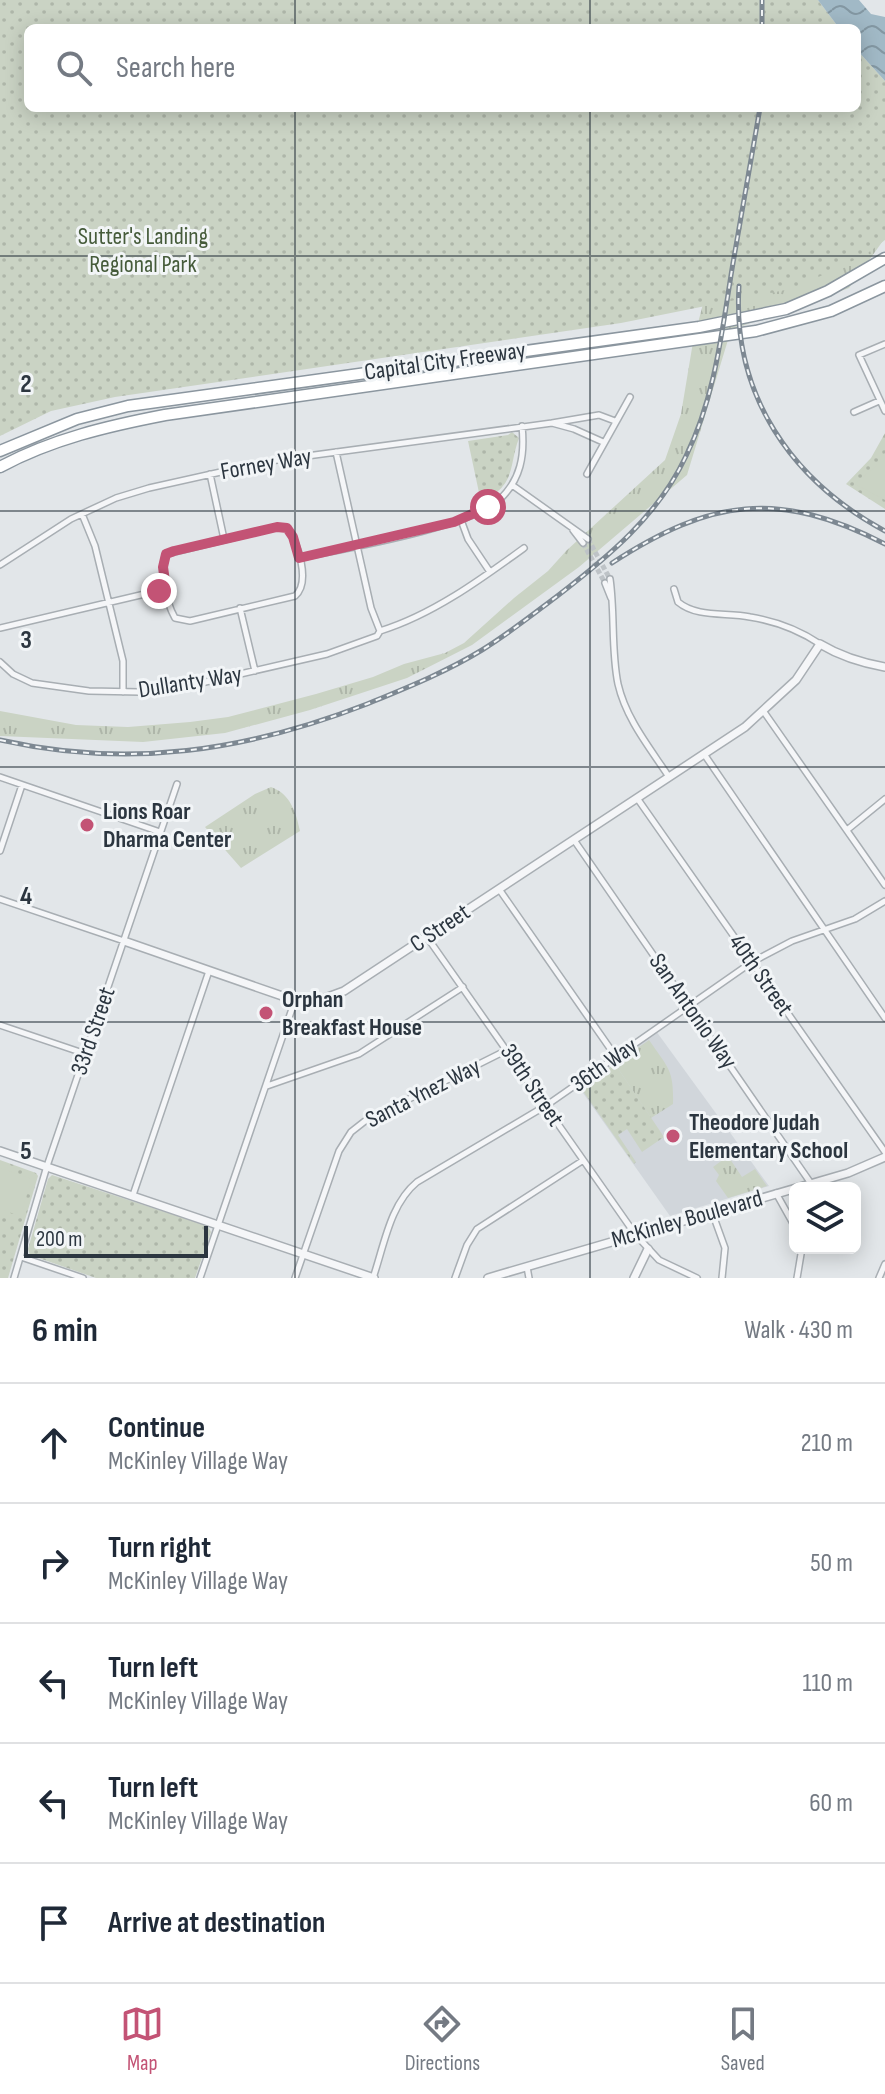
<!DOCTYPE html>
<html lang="en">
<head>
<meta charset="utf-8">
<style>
	:root { --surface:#fff; --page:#f2f2f3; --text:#1f2937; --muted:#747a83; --line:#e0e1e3; --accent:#c35375 }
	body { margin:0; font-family:"Sofia Sans Condensed",sans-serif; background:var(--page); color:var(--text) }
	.controls { position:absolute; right:24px; bottom:24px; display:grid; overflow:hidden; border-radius:12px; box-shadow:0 4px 20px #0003 }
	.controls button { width:72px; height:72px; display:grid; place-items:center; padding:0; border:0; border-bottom:2px solid var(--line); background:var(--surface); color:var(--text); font:40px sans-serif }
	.scale { position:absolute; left:24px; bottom:20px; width:184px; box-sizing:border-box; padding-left:8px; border:4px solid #2c3640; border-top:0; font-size:22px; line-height:28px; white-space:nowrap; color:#2c3640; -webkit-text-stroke:6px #f2f5f7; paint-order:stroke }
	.stop { position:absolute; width:24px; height:24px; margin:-18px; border:6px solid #c35375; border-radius:50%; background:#fff }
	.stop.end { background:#c35375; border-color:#fff; box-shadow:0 2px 8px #0008 }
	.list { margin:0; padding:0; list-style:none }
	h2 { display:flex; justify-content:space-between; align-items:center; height:104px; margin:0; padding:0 32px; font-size:34px }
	h2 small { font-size:26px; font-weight:400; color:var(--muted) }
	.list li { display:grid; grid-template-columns:52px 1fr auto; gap:24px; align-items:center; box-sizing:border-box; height:120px; padding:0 32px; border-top:2px solid var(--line) }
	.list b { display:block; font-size:30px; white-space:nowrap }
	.list p { margin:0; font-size:26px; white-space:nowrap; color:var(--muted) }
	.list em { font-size:26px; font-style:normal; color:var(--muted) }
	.icon { flex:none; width:44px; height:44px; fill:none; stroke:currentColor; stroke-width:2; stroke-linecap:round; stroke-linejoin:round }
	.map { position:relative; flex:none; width:885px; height:1278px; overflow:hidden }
	.search { position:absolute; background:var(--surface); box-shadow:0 4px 20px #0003; left:24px; right:24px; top:24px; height:88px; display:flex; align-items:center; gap:20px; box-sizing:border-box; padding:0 28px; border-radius:12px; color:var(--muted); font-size:30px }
	.sheet { height:704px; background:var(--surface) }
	nav { display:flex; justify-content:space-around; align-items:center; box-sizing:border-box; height:112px; border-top:2px solid var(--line); background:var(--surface); font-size:22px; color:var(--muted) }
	nav a { display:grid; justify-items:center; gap:4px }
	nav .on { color:var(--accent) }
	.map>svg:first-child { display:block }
</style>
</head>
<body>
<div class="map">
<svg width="885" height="1278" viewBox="0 0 885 1278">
	<defs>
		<pattern id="grass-tufts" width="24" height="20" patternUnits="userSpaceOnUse" patternTransform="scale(2)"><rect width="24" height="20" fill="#cad3c4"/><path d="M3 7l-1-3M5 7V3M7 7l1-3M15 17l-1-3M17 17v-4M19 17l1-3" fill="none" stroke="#aeb6a9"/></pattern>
		<pattern id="park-dots" width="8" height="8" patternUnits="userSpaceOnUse" patternTransform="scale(2)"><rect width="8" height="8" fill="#cad3c4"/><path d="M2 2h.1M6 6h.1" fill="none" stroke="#aeb6a9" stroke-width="1.8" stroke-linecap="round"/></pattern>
		<pattern id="water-waves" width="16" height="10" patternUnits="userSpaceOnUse" patternTransform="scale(2)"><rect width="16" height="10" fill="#a1b9c6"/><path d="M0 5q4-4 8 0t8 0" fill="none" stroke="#8397a2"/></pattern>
	</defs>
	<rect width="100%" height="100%" fill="#e2e6e9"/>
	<path fill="#d1d6db" d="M656 1031 769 1186 670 1216 578 1086Z"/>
	<path fill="url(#grass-tufts)" d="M857 108 885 238 849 288 731 330 687 475 579 567 472 645 407 678 310 710 225 733 143 742 0 736V711L76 725 128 727 190 722 228 717 316 694 373 677 404 664 445 653 464 643 514 598 548 571 566 551 665 460 681 414 693 342 739 167Z
		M271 787C291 794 296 813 300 831L241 868 205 827 255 794Z
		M649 1040C668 1068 674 1069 673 1104L651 1118 615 1064Z
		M728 1156 742 1177 755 1169 767 1186 728 1198 716 1181 719 1175 713 1167Z"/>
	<path fill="url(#park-dots)" d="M0 0H818L839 28H28V108H857V50L885 81V240L865 255 795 288 621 323 115 397 51 411 0 436Z
		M512 432 519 438C508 468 517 484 481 502L468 441 508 435Z
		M885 433V509L846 484 871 458Z
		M615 1064 664 1137 642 1152 627 1129 618 1135 636 1162 634 1164 580 1087Z
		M0 1160 36 1173 38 1176 8 1278H0Z
		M52 1175 208 1226 211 1232 195 1278H96L30 1255 28 1249 48 1179Z"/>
	<path fill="#cad3c4" d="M885 453V500L855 484 875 467Z
		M0 1168 32 1179 20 1216 0 1209Z"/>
	<path fill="url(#water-waves)" d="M818 0H859L871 14 885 17V81L857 50V28H839Z"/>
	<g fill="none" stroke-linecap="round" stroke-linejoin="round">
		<path stroke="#bec3c7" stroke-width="5" stroke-dasharray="5 2.5" stroke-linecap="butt" d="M588 539 610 579
			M583 543 605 583"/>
		<g stroke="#a8aeb3" stroke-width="8">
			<path id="minor" d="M885 344 859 355 885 411
				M854 412 879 401
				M603 442 574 429 552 423 599 415 615 421
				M210 474 224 539
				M587 474 630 397
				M512 485 588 539
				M82 514 95 546 123 661V692
				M461 520 468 539 490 572
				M277 527 287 528C298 543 311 582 295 596L190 621 175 618C166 602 159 571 166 554Z
				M573 530 583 543
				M299 558C342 549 471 527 499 500 521 480 525 455 522 426
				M0 565 71 519 116 498 149 488 270 461 552 423
				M610 579C615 614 611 650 618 684 626 719 650 748 669 777
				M605 583 611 598
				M674 589 678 602C697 618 727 612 750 617 775 621 799 630 820 644
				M240 608 255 671
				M0 628 166 589
				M380 631C432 615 480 580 524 548
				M0 662 13 674 32 683 89 691 140 692 175 689 327 654 377 636 380 631 371 608 336 452
				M764 712 885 885
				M704 754 885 1018
				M0 777 160 832
				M637 798 885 1152
				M847 830 885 799
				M574 840 810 1182
				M0 851 22 785
				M499 889 616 1057
				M0 899 124 941
				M427 937 635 1234 659 1260 697 1278
				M0 1025 86 1054
				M267 1086 359 1054 463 987
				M776 1193 795 1227
				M133 1195 209 971
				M712 1212 725 1248 722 1278
				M21 1257 83 1278
				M527 1267 529 1278
				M14 1278 47 1166 177 784
				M200 1278 295 1000
				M295 1278 339 1151 351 1132 365 1121 507 1050
				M373 1278C384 1246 390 1204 417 1182L547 1105 752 962 792 941 855 919 885 901
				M455 1278 467 1245 477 1229 582 1161
				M797 1278 802 1248
				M879 1278 885 1264"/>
		</g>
		<g stroke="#a8aeb3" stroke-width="10">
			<path id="tertiary" d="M124 941 288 998 317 1001 344 991 745 727 796 680 820 644C840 656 862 663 885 667
				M0 1151 374 1278
				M488 1278 848 1173 885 1157
				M634 1278 648 1249"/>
		</g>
		<g stroke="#8b969f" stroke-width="13">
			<path id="motorway" d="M0 451 77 419 128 406 699 327 786 309 828 291 885 258
				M0 467C52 439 108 426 165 415L756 331 831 311 885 286"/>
		</g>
		<use href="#minor" stroke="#f5f6f8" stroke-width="5"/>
		<use href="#tertiary" stroke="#f5f6f8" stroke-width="7"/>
		<use href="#motorway" stroke="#fff" stroke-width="10"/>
		<g stroke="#7d8892" stroke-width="5">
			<path id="rail" d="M762 28V0
				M739 286C732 395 792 481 885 531
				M612 563C711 499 778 489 885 544
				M0 740C129 769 246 751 367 704 406 688 446 672 482 650 508 634 532 615 556 597 608 557 658 516 686 456 716 395 722 329 733 263 742 211 751 160 760 108"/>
		</g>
		<use href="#rail" stroke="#f2f5f7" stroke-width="2" stroke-dasharray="6" stroke-linecap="butt"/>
	</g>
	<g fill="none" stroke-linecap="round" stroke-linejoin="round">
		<path stroke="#c35375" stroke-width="10" d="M159 591 166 589 163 567 166 554 174 551 277 527 287 528 293 537 299 558 454 522 488 507"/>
	</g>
	<path fill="none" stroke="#2c3640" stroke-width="2" stroke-opacity="0.55" d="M295 0V28M590 0V28M295 108V1278M590 108V1278M0 256H885M0 511H885M0 767H885M0 1022H885"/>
	<g fill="#c35375" stroke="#f2f5f7" stroke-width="3">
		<circle cx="87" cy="825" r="8"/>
		<circle cx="266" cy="1013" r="8"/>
		<circle cx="673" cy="1136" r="8"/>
	</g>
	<g text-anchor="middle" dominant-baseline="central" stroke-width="6" stroke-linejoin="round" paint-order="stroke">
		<g font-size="24" fill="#455b3a" stroke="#f2f5f7">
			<text x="143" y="236">Sutter's Landing<tspan x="143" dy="28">Regional Park</tspan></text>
		</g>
		<g font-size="24" fill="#2c3640" stroke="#f2f5f7">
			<text transform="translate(445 361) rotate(-8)">Capital City Freeway</text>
			<text transform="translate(266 464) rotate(-10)">Forney Way</text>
			<text transform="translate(190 682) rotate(-9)">Dullanty Way</text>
			<text transform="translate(440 928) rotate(-34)">C Street</text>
			<text transform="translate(761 975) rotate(55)">40th Street</text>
			<text transform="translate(693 1011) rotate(55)">San Antonio Way</text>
			<text transform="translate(93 1031) rotate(-71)">33rd Street</text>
			<text transform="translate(604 1065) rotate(-35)">36th Way</text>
			<text transform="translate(532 1085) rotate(56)">39th Street</text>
			<text transform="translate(423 1093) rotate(-27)">Santa Ynez Way</text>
			<text transform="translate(687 1219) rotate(-16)">McKinley Boulevard</text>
		</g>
		<g font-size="24" font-weight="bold" fill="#2c3640" stroke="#f2f5f7" text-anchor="start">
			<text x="103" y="811">Lions Roar<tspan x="103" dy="28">Dharma Center</tspan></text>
			<text x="282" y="999">Orphan<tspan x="282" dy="28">Breakfast House</tspan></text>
			<text x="689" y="1122">Theodore Judah<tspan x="689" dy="28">Elementary School</tspan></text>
		</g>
	</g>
	<g font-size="26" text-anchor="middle" font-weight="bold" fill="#2c3640" stroke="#f2f5f7" stroke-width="6" stroke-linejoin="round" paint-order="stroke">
		<text x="26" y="392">2</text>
		<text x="26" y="648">3</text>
		<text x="26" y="904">4</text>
		<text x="26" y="1159">5</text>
	</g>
</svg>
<div class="controls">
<button><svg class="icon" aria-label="layers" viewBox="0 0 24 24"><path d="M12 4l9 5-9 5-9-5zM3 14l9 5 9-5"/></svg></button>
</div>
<div class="scale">200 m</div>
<div class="stop" style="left:488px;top:507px"></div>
<div class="stop end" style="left:159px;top:591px"></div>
<div class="search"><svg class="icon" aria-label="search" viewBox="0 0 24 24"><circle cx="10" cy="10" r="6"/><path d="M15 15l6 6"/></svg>Search here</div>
</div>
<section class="sheet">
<h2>6 min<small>Walk · 430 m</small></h2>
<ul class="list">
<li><svg class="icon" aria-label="ahead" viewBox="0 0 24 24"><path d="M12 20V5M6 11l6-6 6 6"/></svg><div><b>Continue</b><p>McKinley Village Way</p></div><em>210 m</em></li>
<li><svg class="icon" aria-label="right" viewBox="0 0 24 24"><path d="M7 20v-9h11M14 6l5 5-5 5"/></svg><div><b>Turn right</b><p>McKinley Village Way</p></div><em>50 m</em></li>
<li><svg class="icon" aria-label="left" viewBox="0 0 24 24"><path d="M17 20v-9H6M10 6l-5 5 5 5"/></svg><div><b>Turn left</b><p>McKinley Village Way</p></div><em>110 m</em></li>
<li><svg class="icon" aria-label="left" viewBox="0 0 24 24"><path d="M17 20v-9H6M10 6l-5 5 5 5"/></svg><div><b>Turn left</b><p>McKinley Village Way</p></div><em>60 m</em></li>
<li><svg class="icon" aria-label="arrive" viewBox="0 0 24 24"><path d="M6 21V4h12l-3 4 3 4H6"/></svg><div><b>Arrive at destination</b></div></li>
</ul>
</section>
<nav>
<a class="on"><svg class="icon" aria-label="map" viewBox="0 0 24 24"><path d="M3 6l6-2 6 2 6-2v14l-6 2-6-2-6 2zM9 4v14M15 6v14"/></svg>Map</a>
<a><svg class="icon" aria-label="directions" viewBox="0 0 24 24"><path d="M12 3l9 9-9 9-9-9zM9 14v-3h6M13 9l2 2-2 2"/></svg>Directions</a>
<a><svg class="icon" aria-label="saved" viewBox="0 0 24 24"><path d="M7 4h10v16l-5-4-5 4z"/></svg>Saved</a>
</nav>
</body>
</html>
